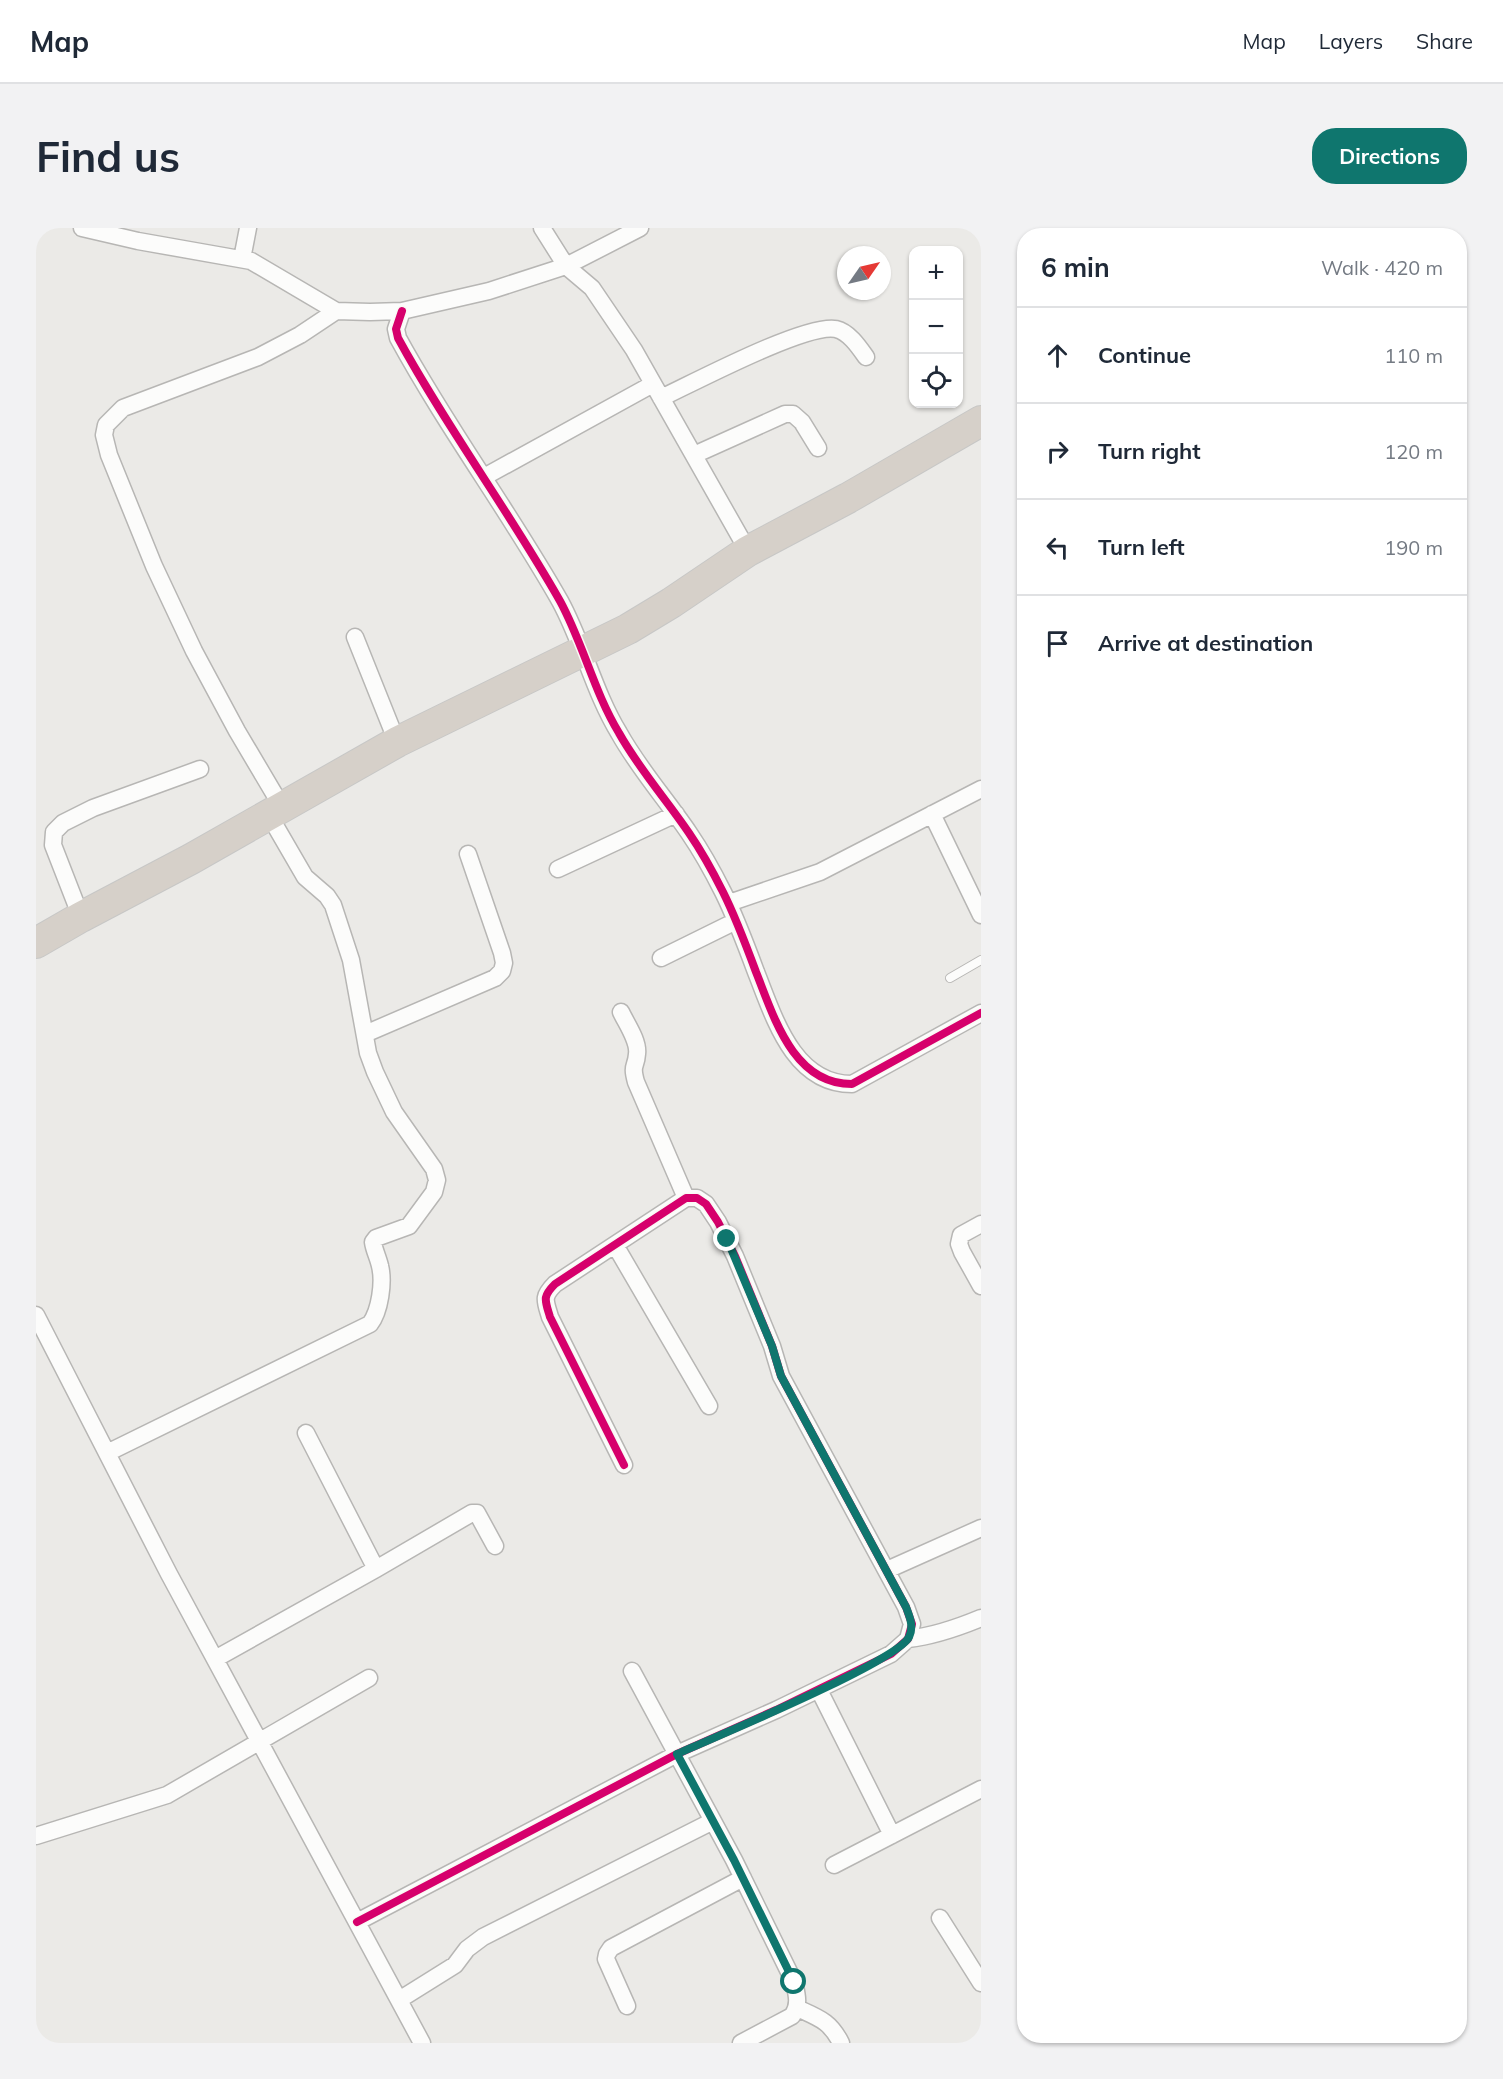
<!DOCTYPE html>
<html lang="en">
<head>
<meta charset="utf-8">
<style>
	:root { --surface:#fff; --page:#f2f2f3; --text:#1f2937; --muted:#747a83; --line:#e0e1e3; --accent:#0f766e }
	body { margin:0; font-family:Mulish,sans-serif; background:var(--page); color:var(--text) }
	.controls { position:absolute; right:18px; top:18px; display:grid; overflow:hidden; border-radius:12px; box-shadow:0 2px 4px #0004 }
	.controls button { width:54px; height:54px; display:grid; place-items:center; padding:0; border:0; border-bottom:2px solid var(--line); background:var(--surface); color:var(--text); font:30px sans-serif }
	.compass { position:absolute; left:801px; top:18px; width:54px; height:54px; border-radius:50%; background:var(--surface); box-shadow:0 2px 4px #0004; rotate:56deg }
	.stop { position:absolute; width:18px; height:18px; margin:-14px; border:4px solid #0f766e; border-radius:50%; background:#fff }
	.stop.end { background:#0f766e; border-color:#fff; box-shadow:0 2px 6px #0008 }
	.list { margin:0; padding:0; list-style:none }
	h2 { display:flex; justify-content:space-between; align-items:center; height:78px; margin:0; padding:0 24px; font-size:26px }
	h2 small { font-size:20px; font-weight:400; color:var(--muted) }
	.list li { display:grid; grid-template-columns:39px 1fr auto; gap:18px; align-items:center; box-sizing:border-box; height:96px; padding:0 24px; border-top:2px solid var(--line) }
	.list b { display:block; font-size:22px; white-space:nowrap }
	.list em { font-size:20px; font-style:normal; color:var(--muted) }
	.icon { flex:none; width:33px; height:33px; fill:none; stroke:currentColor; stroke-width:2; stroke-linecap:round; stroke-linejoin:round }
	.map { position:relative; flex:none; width:945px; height:1815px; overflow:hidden; border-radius:24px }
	header { display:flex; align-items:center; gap:36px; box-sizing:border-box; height:84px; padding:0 30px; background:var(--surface); border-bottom:2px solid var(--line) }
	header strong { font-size:28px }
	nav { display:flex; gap:33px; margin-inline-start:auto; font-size:21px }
	.intro { display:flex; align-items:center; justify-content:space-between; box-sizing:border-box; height:144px; padding:0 36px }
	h1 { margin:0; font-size:42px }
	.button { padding:15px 27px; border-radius:24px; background:var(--accent); color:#fff; font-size:21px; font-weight:700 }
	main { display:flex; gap:36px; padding:0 36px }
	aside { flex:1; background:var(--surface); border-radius:24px; box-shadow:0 2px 4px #0004 }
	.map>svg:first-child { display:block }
</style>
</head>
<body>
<header>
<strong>Map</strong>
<nav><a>Map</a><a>Layers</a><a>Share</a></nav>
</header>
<div class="intro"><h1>Find us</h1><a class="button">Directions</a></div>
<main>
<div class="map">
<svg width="945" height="1815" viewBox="0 0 945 1815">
	<rect width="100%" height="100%" fill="#ebeae7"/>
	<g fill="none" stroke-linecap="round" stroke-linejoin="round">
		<g stroke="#b7b6b4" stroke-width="10">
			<path id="lane" d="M914 750 945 732"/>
		</g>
		<g stroke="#b7b6b4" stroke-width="19">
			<path id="street" d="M46 0 102 13 215 33 300 83 334 84 366 83 453 63 530 38 604 0
				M506 0 530 38 556 60 598 122 712 323
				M206 31 212 0
				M366 83 360 101 362 110C411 200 473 283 524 373 547 415 558 464 583 505 603 541 630 571 653 605 666 624 677 644 687 664 700 690 710 717 720 744 738 789 757 856 816 856L945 785
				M625 170C657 155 770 95 800 101 813 104 823 119 830 129
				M658 227 749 186H757L766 194 782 220
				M448 249 617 156
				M319 409 361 514
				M246 579 201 503 158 423 118 338 73 227 68 207 70 197 87 180 222 129 264 107 300 83
				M896 586 945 687
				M522 641 640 586
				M693 675 784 644 945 561
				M45 689 17 617 18 604 27 595 57 580 164 541
				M625 730 700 693
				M585 784C590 795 603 813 601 826 600 840 595 836 600 854L650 970
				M329 806 459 750 466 743 468 735 466 725 432 626
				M945 996 925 1007 923 1016 926 1024 945 1058
				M579 1017 673 1178
				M0 1087 133 1346 386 1815
				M270 1205 340 1341
				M71 1225 334 1096C344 1083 348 1054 344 1038 342 1029 338 1022 337 1014L340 1010 373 998 398 964 401 952 398 941 358 884 339 844 332 825 315 732 297 677 291 668 269 649 233 587
				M851 1342 945 1300
				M872 1411C898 1408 921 1400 945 1390
				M179 1431 340 1341 436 1285H441L459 1318
				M596 1443 698 1632 758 1754C761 1767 764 1777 756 1788L705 1815
				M783 1462 856 1607
				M0 1608 131 1567 333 1450
				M798 1637 945 1561
				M904 1690 945 1755
				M321 1694 641 1526 740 1482 855 1426 872 1411 876 1396 870 1379 745 1148 736 1118 699 1028 682 994 670 976 661 970H650L519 1056C506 1069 509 1072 514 1089L588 1237
				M363 1772 419 1737 431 1721 447 1709 677 1593
				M591 1778 570 1731 571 1726 575 1720 707 1650
				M761 1780C783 1790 794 1793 805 1815"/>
		</g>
		<g stroke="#c7c7c6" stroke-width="32">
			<path id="highway" d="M0 715 45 689 155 631 361 514 592 401 635 375 712 323 812 270 945 193"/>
		</g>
		<use href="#lane" stroke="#fcfcfb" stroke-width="8"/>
		<use href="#street" stroke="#fcfcfb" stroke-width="16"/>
		<use href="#highway" stroke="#d6d0c9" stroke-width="30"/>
		<g stroke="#f9f9f4" stroke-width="11">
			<path id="cycleway" d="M366 83 360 101 362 110C411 200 473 283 524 373 547 415 558 464 583 505 603 541 630 571 653 605 666 624 677 644 687 664 700 690 710 717 720 744 738 789 757 856 816 856L945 785
				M321 1694 641 1526 740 1482 855 1426 872 1411 876 1396 870 1379 745 1148 736 1118 699 1028 682 994 670 976 661 970H650L519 1056C506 1069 509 1072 514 1089L588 1237"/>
		</g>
		<use href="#cycleway" stroke="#d6006c" stroke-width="8"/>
	</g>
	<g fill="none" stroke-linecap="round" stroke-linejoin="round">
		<path stroke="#0f766e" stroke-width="8" d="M691 1011 736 1118 745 1148 870 1379C874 1390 878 1398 873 1409 861 1434 676 1510 641 1526L698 1632 758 1754"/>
	</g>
</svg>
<div class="controls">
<button>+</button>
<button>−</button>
<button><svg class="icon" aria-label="locate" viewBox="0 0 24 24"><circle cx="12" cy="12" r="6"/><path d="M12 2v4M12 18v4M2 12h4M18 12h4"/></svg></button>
</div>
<svg class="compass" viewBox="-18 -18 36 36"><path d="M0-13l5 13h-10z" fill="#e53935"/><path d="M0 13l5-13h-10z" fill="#747a83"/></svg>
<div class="stop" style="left:758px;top:1754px"></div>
<div class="stop end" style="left:691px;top:1011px"></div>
</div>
<aside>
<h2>6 min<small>Walk · 420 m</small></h2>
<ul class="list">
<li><svg class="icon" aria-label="ahead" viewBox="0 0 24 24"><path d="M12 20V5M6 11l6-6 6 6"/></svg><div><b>Continue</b></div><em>110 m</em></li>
<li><svg class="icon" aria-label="right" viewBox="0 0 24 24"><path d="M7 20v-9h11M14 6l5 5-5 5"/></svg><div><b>Turn right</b></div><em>120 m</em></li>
<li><svg class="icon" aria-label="left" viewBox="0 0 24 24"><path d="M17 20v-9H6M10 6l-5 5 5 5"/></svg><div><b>Turn left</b></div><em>190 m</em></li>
<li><svg class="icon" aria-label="arrive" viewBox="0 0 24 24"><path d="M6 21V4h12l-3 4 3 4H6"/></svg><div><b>Arrive at destination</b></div></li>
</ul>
</aside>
</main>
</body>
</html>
